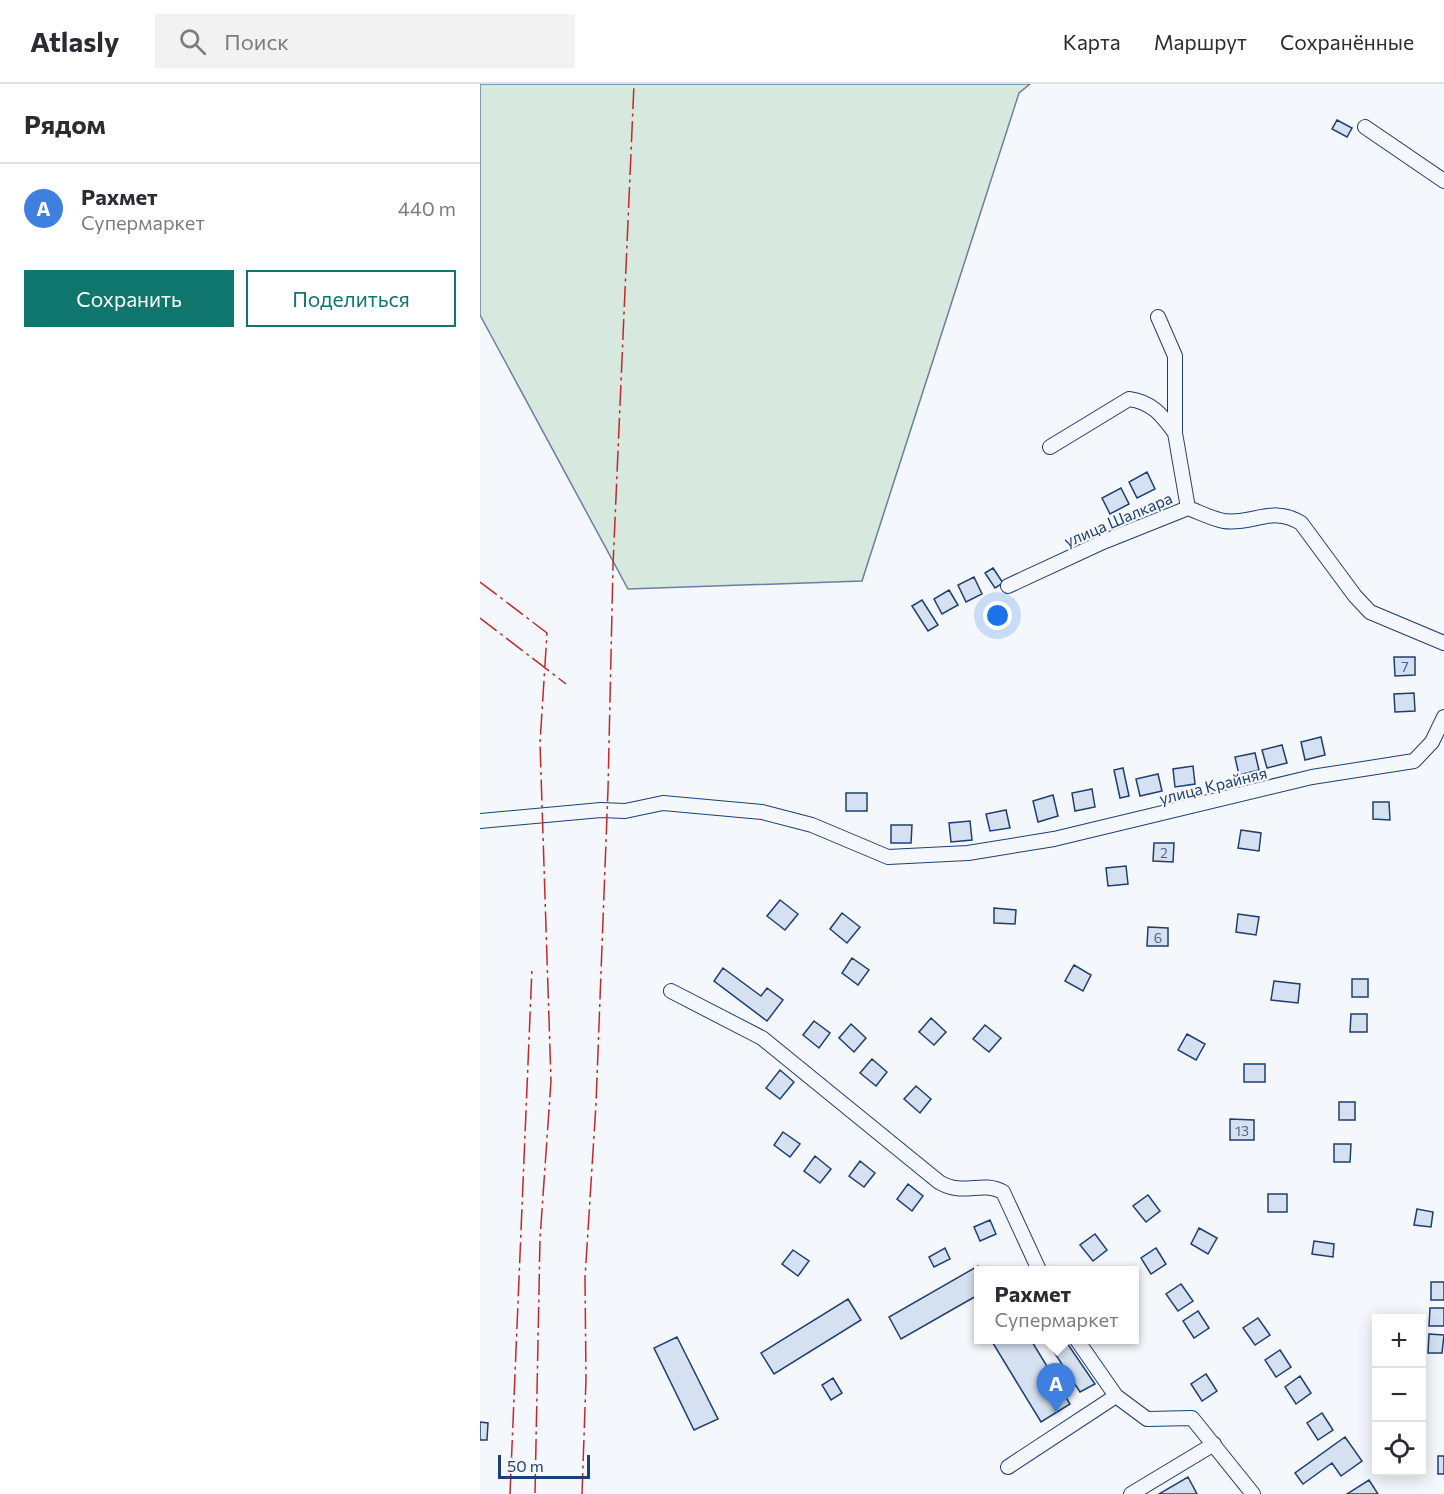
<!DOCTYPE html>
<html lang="ru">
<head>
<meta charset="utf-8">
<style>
	:root { --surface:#fff; --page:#f2f2f3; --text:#2b2b33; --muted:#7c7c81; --line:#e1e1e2; --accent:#0f766e }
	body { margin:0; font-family:Commissioner,sans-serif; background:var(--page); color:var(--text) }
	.controls { position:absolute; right:18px; bottom:18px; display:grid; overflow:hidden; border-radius:0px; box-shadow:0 3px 15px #0003 }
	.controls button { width:54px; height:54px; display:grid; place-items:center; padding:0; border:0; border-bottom:2px solid var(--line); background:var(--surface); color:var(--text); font:30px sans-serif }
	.scale { position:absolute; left:18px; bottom:15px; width:92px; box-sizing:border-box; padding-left:6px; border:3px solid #1d3f73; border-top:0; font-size:16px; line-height:21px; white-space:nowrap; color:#1d3f73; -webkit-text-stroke:4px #f4f7fb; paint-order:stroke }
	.you { position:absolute; left:518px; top:532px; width:21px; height:21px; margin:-15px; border:4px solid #fff; border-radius:50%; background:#1a73e8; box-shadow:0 0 0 9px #1a73e833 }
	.badge { display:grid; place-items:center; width:39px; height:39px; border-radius:50%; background:var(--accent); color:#fff; font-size:20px; font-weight:700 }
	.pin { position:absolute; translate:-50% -50px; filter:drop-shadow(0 2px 3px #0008) }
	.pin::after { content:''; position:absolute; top:32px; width:21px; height:18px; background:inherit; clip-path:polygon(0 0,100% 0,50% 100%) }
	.popup { position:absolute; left:494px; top:1182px; width:165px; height:78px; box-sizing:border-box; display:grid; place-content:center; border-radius:0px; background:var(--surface); filter:drop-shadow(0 2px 4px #0005); font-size:20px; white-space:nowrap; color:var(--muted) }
	.popup b { font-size:22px; color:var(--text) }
	.popup::after { content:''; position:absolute; left:50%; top:100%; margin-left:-12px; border:12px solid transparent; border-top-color:var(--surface) }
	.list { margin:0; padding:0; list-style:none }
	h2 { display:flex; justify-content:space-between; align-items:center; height:78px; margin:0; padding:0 24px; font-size:26px }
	h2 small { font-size:20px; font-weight:400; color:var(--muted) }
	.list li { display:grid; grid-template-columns:39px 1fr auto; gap:18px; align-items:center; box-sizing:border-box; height:90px; padding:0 24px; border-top:2px solid var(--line) }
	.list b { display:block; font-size:22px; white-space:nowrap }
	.list p { margin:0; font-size:20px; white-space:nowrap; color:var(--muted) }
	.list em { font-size:20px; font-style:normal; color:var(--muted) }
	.actions { display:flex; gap:12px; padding:18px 24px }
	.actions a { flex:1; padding:14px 0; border:2px solid var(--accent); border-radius:0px; text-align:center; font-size:21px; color:var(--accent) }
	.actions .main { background:var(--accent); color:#fff }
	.icon { flex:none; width:33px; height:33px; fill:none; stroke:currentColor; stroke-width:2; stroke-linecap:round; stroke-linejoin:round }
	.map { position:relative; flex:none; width:964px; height:1410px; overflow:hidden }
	header { display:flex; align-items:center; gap:36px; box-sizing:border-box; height:84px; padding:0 30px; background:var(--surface); border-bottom:2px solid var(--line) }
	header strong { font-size:28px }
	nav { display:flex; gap:33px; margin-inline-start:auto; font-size:21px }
	.search { width:420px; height:54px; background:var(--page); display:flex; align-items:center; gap:15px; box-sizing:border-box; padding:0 21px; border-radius:0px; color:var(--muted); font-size:22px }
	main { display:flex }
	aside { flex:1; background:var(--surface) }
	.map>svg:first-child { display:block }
</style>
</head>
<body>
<header>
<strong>Atlasly</strong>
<div class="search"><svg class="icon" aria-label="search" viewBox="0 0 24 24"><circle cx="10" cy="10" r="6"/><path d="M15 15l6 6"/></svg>Поиск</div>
<nav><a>Карта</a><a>Маршрут</a><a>Сохранённые</a></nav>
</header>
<main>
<aside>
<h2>Рядом<small></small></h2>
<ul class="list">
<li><span class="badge" style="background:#3f7fe0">A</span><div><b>Рахмет</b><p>Супермаркет</p></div><em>440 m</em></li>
</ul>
<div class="actions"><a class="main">Сохранить</a><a>Поделиться</a></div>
</aside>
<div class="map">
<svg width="964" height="1410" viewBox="0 0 964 1410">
	<rect width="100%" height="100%" fill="#f4f7fb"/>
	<path fill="#d7e8df" stroke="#687fa3" stroke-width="1.5" d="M0 0H550L539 9 382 497 148 505 0 231Z"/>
	<path fill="#d5e0f0" stroke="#1d3f73" stroke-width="1.5" d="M857 36 872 44 867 53 852 45Z
		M667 388 675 405 657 414 649 398Z
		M641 404 649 420 630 430 622 414Z
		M513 484 523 499 515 504 505 489Z
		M494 493 502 510 486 518 478 501Z
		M469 506 478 521 462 530 454 515Z
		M442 516 458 541 448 547 432 522Z
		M914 573H935V591L915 592Z
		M934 609 935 627 915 628 914 610Z
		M841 653 845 671 825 676 821 658Z
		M802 661 807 679 787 684 782 666Z
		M775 669 779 686 759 691 755 673Z
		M713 682 715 700 695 703 693 685Z
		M643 684 649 712 640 714 634 686Z
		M678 690 682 707 660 712 656 695Z
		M612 705 615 723 595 727 592 709Z
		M366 709H387V727H366Z
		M573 711 578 732 558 738 553 717Z
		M893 718H909L910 736 893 735Z
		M526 726 530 744 510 747 506 730Z
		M490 737 492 756 471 758 469 739Z
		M411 741H432L431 759H411Z
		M761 746 781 749 779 767 758 764Z
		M674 759H694L693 778 673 777Z
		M646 782 648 800 628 802 626 784Z
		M300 816 318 830 305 846 287 832Z
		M514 824 536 826 535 840 514 839Z
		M362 829 380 843 367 859 350 845Z
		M758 830 779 833 776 851 756 848Z
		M668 843 688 844V862H667Z
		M372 874 389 886 378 901 362 889Z
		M594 881 611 891 603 907 585 897Z
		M243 884 281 912 287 904 303 916 287 937 234 897Z
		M872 895H888V913H872Z
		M794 897 820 900 818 919 791 916Z
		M871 930H887V948H870Z
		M451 934 466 948 454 961 439 948Z
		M334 937 350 949 339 964 323 951Z
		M371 940 386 954 374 968 359 954Z
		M505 941 521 954 509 968 493 955Z
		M707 950 725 960 716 976 698 966Z
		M392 975 407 988 396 1002 380 989Z
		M764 980H785V998H764Z
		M300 986 314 998 300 1015 286 1004Z
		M436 1002 451 1015 440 1029 424 1015Z
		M859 1018H875V1036H859Z
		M750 1035 774 1036V1056H750Z
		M303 1048 320 1060 310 1073 294 1061Z
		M854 1060H871L870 1078H854Z
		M335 1072 351 1085 340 1099 324 1087Z
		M380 1077 395 1089 384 1103 369 1092Z
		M428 1100 443 1112 432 1127 417 1115Z
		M788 1110H807V1128H788Z
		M668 1111 680 1127 666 1138 653 1122Z
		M937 1125 953 1128 951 1143 934 1141Z
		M510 1136 516 1150 500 1157 494 1143Z
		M719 1144 737 1154 728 1170 711 1160Z
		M615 1150 627 1166 613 1177 600 1161Z
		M834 1157 854 1160 853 1173 832 1170Z
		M465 1164 470 1175 454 1183 449 1173Z
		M676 1164 686 1180 671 1190 661 1174Z
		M313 1166 329 1177 318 1192 302 1180Z
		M498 1182 501 1186H498V1211L421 1255 409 1233Z
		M951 1198H964V1216H951Z
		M701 1200 713 1217 698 1227 686 1210Z
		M368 1215 381 1236 294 1290 281 1269Z
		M950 1224H964V1242H949Z
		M718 1227 729 1244 714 1254 703 1237Z
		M778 1234 790 1251 775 1261 763 1244Z
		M949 1250 964 1251 962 1269H948Z
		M197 1253 238 1335 214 1346 174 1264Z
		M511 1256H551L590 1320 561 1338Z
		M579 1256H585L615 1300 600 1308 570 1262Z
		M800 1266 811 1283 796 1293 785 1276Z
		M726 1290 737 1307 722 1317 711 1300Z
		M820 1292 831 1309 816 1320 805 1303Z
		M353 1294 362 1309 351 1316 342 1301Z
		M842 1329 853 1346 838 1356 827 1339Z
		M0 1338 8 1339 7 1356H0Z
		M865 1353 882 1377 861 1392 852 1379 823 1400 815 1389Z
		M958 1372H964V1390H958Z
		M708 1393 717 1410H679Z
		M889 1396 898 1410H867Z"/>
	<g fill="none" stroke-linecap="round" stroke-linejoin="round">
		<g stroke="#1d3f73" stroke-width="16">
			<path id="minor" d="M885 43 964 97
				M678 233 695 272V349L708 424
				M570 363 649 315C672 318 682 331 695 349
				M528 502 623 458 708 424C719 428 732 435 744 437 773 441 792 421 821 439L875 512 890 528 964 559
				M0 737 121 726 145 727 183 719 282 728 332 741 408 773 488 769 574 755 832 693 934 677 952 658 964 633
				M191 907 282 954 459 1098C484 1113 501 1096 523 1108L559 1186
				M597 1256 636 1312 667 1335 712 1334 773 1410
				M528 1383 636 1312
				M651 1410 734 1360"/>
		</g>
		<use href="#minor" stroke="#f4f7fb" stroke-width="14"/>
		<path stroke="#c62828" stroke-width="1.5" stroke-dasharray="21 4.5 3 4.5" stroke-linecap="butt" d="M0 498 67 549 60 659 71 997 60 1155 55 1410
			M0 534 86 600
			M30 1410 52 884
			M102 1410 106 1295 105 1194 116 1020 128 705 133 482 154 0"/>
	</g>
	<g text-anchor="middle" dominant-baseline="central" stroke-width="4.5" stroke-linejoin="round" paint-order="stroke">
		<g font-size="14" fill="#4b6792">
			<text x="925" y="582">7</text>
			<text x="684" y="768">2</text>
			<text x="678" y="853">6</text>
			<text x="762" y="1046">13</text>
		</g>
		<g font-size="16" fill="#1d3f73" stroke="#f4f7fb">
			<text transform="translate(638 435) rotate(-23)">улица Шалкара</text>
			<text transform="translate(733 701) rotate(-14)">улица Крайняя</text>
		</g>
	</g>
</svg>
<div class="controls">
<button>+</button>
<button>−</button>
<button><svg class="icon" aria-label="locate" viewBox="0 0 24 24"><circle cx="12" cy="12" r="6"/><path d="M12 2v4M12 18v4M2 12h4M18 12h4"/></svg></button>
</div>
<div class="scale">50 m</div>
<div class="you"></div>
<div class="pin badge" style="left:576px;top:1329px;background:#3f7fe0">A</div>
<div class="popup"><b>Рахмет</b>Супермаркет</div>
</div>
</main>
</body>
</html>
